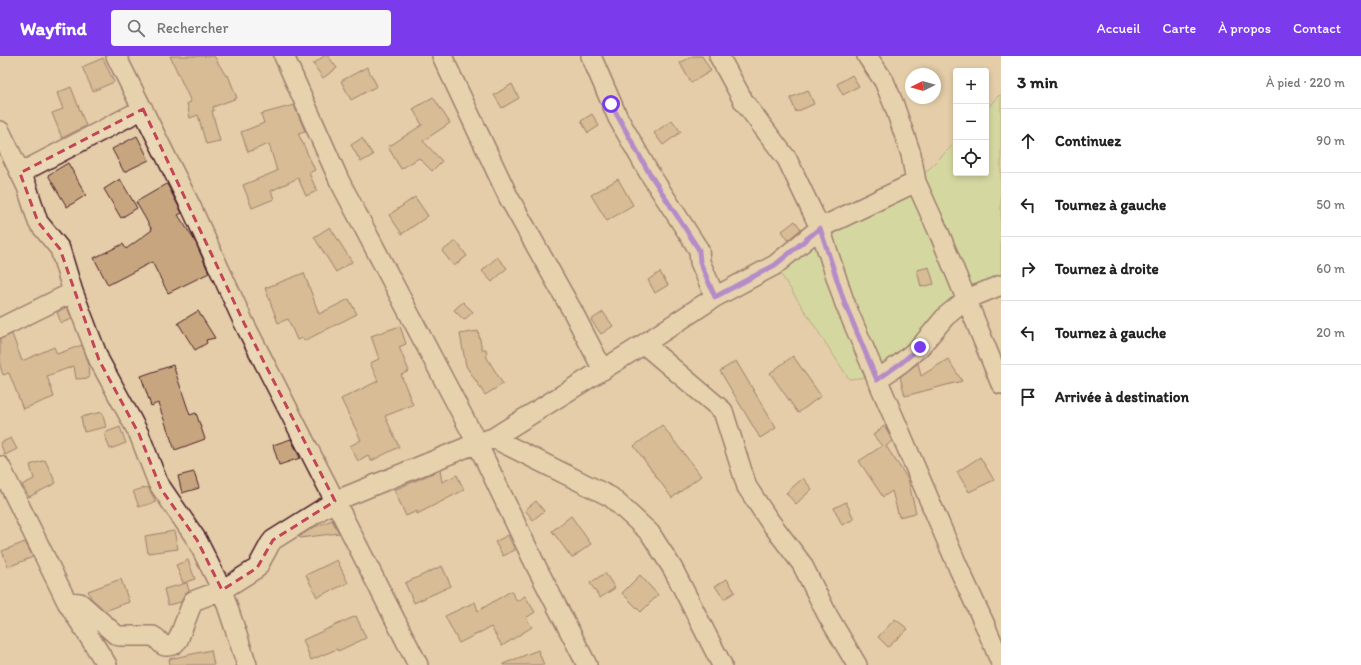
<!DOCTYPE html>
<html lang="fr">
<head>
<meta charset="utf-8">
<style>
	:root { --surface:#fff; --page:#f6f6f6; --text:#222; --muted:#767676; --line:#e0e0e0; --accent:#7c3aed }
	body { margin:0; font-family:Itim,sans-serif; background:var(--page); color:var(--text) }
	.controls { position:absolute; right:12px; top:12px; display:grid; overflow:hidden; border-radius:4px; box-shadow:0 2px 6px #0003 }
	.controls button { width:36px; height:36px; display:grid; place-items:center; padding:0; border:0; border-bottom:1px solid var(--line); background:var(--surface); color:var(--text); font:20px sans-serif }
	.compass { position:absolute; left:905px; top:12px; width:36px; height:36px; border-radius:50%; background:var(--surface); box-shadow:0 2px 6px #0003; rotate:265deg }
	.stop { position:absolute; width:12px; height:12px; margin:-9px; border:3px solid #7c3aed; border-radius:50%; background:#fff }
	.stop.end { background:#7c3aed; border-color:#fff; box-shadow:0 1px 4px #0008 }
	.list { margin:0; padding:0; list-style:none }
	h2 { display:flex; justify-content:space-between; align-items:center; height:52px; margin:0; padding:0 16px; font-size:17px }
	h2 small { font-size:13px; font-weight:400; color:var(--muted) }
	.list li { display:grid; grid-template-columns:26px 1fr auto; gap:12px; align-items:center; box-sizing:border-box; height:64px; padding:0 16px; border-top:1px solid var(--line) }
	.list b { display:block; font-size:15px; white-space:nowrap }
	.list em { font-size:13px; font-style:normal; color:var(--muted) }
	.icon { flex:none; width:22px; height:22px; fill:none; stroke:currentColor; stroke-width:2; stroke-linecap:round; stroke-linejoin:round }
	.map { position:relative; flex:none; width:1001px; height:609px; overflow:hidden }
	header { display:flex; align-items:center; gap:24px; box-sizing:border-box; height:56px; padding:0 20px; background:var(--accent); color:#fff }
	header strong { font-size:19px }
	nav { display:flex; gap:22px; margin-inline-start:auto; font-size:14px }
	.search { width:280px; height:36px; background:var(--page); display:flex; align-items:center; gap:10px; box-sizing:border-box; padding:0 14px; border-radius:4px; color:var(--muted); font-size:15px }
	main { display:flex }
	aside { flex:1; background:var(--surface) }
	.map>svg:first-child { display:block }
</style>
</head>
<body>
<header>
<strong>Wayfind</strong>
<div class="search"><svg class="icon" aria-label="search" viewBox="0 0 24 24"><circle cx="10" cy="10" r="6"/><path d="M15 15l6 6"/></svg>Rechercher</div>
<nav><a>Accueil</a><a>Carte</a><a>À propos</a><a>Contact</a></nav>
</header>
<main>
<div class="map">
<svg width="1001" height="609" viewBox="0 0 1001 609">
	<rect width="100%" height="100%" fill="#e4cda8"/>
	<filter id="ink" filterUnits="userSpaceOnUse"><feTurbulence type="fractalNoise" baseFrequency=".025" numOctaves="2"/><feDisplacementMap in="SourceGraphic" scale="8" xChannelSelector="R" yChannelSelector="G"/><feConvolveMatrix kernelMatrix="1 2 1 2 8 2 1 2 1" color-interpolation-filters="sRGB"/></filter>
	<g filter="url(#ink)">
		<path fill="#c3e29a" stroke="#868062" d="M1001 39V227L876 320 849 323 775 209 916 126 956 86V117H986V54L998 40Z"/>
		<path fill="#c7a67f" stroke="#4a1f2b" d="M170 0H214L226 20 228 19 237 42 213 51 214 55H212L220 85 206 88 198 59 190 62 187 47 191 46Z
			M324 0H328L337 12 323 22 313 8Z
			M693 0H702L711 15 691 27 680 7Z
			M103 2 114 26 93 35 82 11Z
			M367 11 377 30 351 44 341 25Z
			M852 19 859 30 843 39 837 28Z
			M512 28 519 42 502 52 494 39Z
			M71 31 86 70 62 82 52 57 63 53 57 37Z
			M808 34 814 48 796 56 790 42Z
			M433 41 450 67 423 85 442 105 432 115 419 102 401 113 388 91 422 69 413 53Z
			M294 49 305 75 298 77 315 114 309 117 317 135 306 140 298 122 271 135 274 143 252 152 243 129 277 115 269 88 248 96 241 76 264 67 261 58Z
			M592 58 599 70 588 77 581 65Z
			M672 64 681 76 663 89 654 77Z
			M137 80 149 104 124 116 112 93Z
			M362 82 373 99 361 106 351 89Z
			M68 107 86 139 67 151 48 119Z
			M120 123 137 152 121 162 104 133Z
			M618 123 633 149 607 165 591 139Z
			M167 128 182 157 178 159 195 185 209 217 168 237 152 206 108 229 94 202 123 188 126 193 152 174 136 146Z
			M415 141 428 160 402 178 389 159Z
			M795 165 801 173 788 184 782 175Z
			M330 171 352 206 336 216 314 181Z
			M456 185 467 200 454 210 442 195Z
			M497 201 507 212 492 226 482 215Z
			M929 211 934 228 921 231 917 214Z
			M660 216 668 229 655 237 648 224Z
			M304 217 319 258 349 243 357 258 304 285 303 282 297 284 288 263 278 267 265 232Z
			M463 246 473 256 464 264 454 254Z
			M67 251 72 263 61 267 57 256Z
			M198 255 215 282 206 284 207 287 195 294 178 267Z
			M603 256 613 270 601 278 591 264Z
			M400 270 406 288 399 291 409 315 401 319 413 349 385 360 399 391 371 405 368 399 358 405 350 390 361 384 341 343 378 325 370 307 379 303 371 280Z
			M478 275 482 293H486L487 302 503 328 485 339 466 310 460 278Z
			M12 278 22 305 54 291 57 298 82 289 88 305 89 322 76 323 74 310 47 320 54 341 23 353 9 317 3 319 0 310V283Z
			M793 300 821 340 798 357 770 317Z
			M948 303 962 325 905 340 900 321 918 307 921 320Z
			M736 305 776 372 760 382 720 315Z
			M173 309 190 359 196 357 205 383 175 394 158 347 151 350 141 320Z
			M102 356 106 371 84 376 81 361Z
			M662 369 701 420 672 442 634 390Z
			M884 370 887 374 892 385 886 390 908 423 916 457 899 461 892 435 883 441 859 405 882 390 873 379Z
			M120 371 126 387 110 393 104 377Z
			M11 382 17 393 5 399 0 387Z
			M291 383 300 402 279 409 273 389Z
			M980 401 994 424 969 436 957 416Z
			M45 404 56 427 29 441 22 429 34 423 30 409Z
			M440 414 442 426 457 419 464 434 417 458V455L406 460 394 434Z
			M194 416 199 432 182 437 178 420Z
			M803 422 812 433 796 448 786 437Z
			M148 431 156 446 139 451 133 435Z
			M536 445 544 455 533 464 525 454Z
			M846 446 854 463 842 469 834 452Z
			M571 460 591 488 572 502 552 475Z
			M332 464 339 477 300 482 299 481 312 472Z
			M174 475 178 493 148 497 145 480Z
			M508 479 515 494 503 500 495 486Z
			M25 486 33 501 8 511 2 495Z
			M188 504 195 523 183 527 176 509Z
			M337 504 348 527 317 541 306 519Z
			M442 510 451 530 414 547 405 527Z
			M605 517 615 532 600 542 590 527Z
			M640 519 658 539 641 556 622 537Z
			M121 523 129 546 105 555 91 542 88 535Z
			M727 523 735 536 724 543 715 530Z
			M187 527 189 535 185 537 181 546 168 549 164 533Z
			M511 535 517 545 525 540 535 556 526 562 532 571 502 590 491 571 459 587 445 560 475 546 478 555Z
			M356 560 366 582 338 595 337 593 311 604 303 584Z
			M895 563 908 573 888 591 878 581Z
			M211 594 214 609H170L169 603Z
			M538 594 544 609H503V608Z"/>
		<g fill="none" stroke-linecap="round" stroke-linejoin="round">
			<g stroke="#4a1f2b" stroke-width="22">
				<path id="street" d="M116 0 192 153 244 267 335 445 418 609
					M284 0 339 124 477 387 536 510 587 609
					M442 0 509 142 573 256 603 314
					M591 0 618 62 648 115 699 194 700 206 715 241
					M719 0 744 46 787 103 820 172 845 248 959 513 985 569 1001 607
					M867 0 884 25 894 49 911 98 916 126 940 179 1001 328
					M0 75 27 131 38 166 60 193 73 236 99 304 139 378 158 427 197 484 222 534 247 609
					M20 117 143 53
					M0 272 73 236
					M644 288 723 355 747 431 768 463 802 508 828 560 857 609
					M877 324 901 307 920 291 946 260 967 243 1001 229
					M493 382 611 441 650 477 673 513 722 609
					M0 410 67 546 107 609
					M67 546 80 547 115 578 119 580H153C163 585 159 593 173 589L178 584 193 545 222 534 257 512 270 488 273 484 335 445 477 387 493 382 644 288 715 241 775 209 820 172 916 126"/>
			</g>
			<use href="#street" stroke="#ebd8b6" stroke-width="19"/>
		</g>
	</g>
	<g fill="none" stroke-linecap="round" stroke-linejoin="round" filter="url(#ink)">
		<path stroke="#7c3aed" stroke-width="5" d="M611 48 648 115 699 194 700 206 715 241 775 209 820 172 845 248 877 324 901 307 920 291"/>
	</g>
	<path d="M0 0H1001V609H0ZM143 53 244 267 335 445 273 484 257 512 222 534 197 484 161 433 139 378 99 304 60 193 38 166 20 117Z" fill="#e4cda8" fill-opacity=".55" fill-rule="evenodd"/>
	<path fill="none" stroke="#c44556" stroke-width="3" stroke-dasharray="8 5" stroke-linejoin="round" d="M143 53 244 267 335 445 273 484 257 512 222 534 197 484 161 433 139 378 99 304 60 193 38 166 20 117Z"/>
</svg>
<div class="controls">
<button>+</button>
<button>−</button>
<button><svg class="icon" aria-label="locate" viewBox="0 0 24 24"><circle cx="12" cy="12" r="6"/><path d="M12 2v4M12 18v4M2 12h4M18 12h4"/></svg></button>
</div>
<svg class="compass" viewBox="-18 -18 36 36"><path d="M0-13l5 13h-10z" fill="#e53935"/><path d="M0 13l5-13h-10z" fill="#767676"/></svg>
<div class="stop" style="left:611px;top:48px"></div>
<div class="stop end" style="left:920px;top:291px"></div>
</div>
<aside>
<h2>3 min<small>À pied · 220 m</small></h2>
<ul class="list">
<li><svg class="icon" aria-label="ahead" viewBox="0 0 24 24"><path d="M12 20V5M6 11l6-6 6 6"/></svg><div><b>Continuez</b></div><em>90 m</em></li>
<li><svg class="icon" aria-label="left" viewBox="0 0 24 24"><path d="M17 20v-9H6M10 6l-5 5 5 5"/></svg><div><b>Tournez à gauche</b></div><em>50 m</em></li>
<li><svg class="icon" aria-label="right" viewBox="0 0 24 24"><path d="M7 20v-9h11M14 6l5 5-5 5"/></svg><div><b>Tournez à droite</b></div><em>60 m</em></li>
<li><svg class="icon" aria-label="left" viewBox="0 0 24 24"><path d="M17 20v-9H6M10 6l-5 5 5 5"/></svg><div><b>Tournez à gauche</b></div><em>20 m</em></li>
<li><svg class="icon" aria-label="arrive" viewBox="0 0 24 24"><path d="M6 21V4h12l-3 4 3 4H6"/></svg><div><b>Arrivée à destination</b></div></li>
</ul>
</aside>
</main>
</body>
</html>
